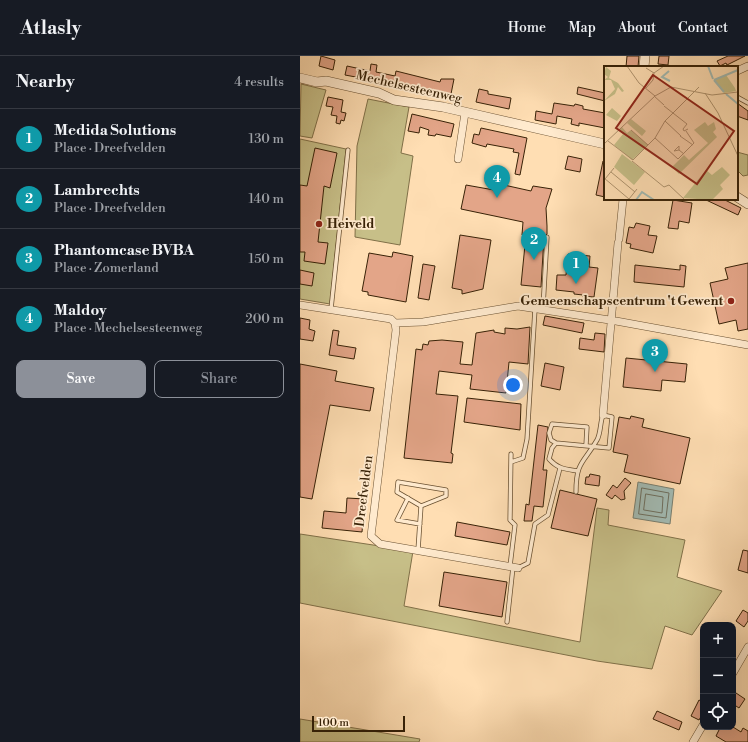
<!DOCTYPE html>
<html lang="en">
<head>
<meta charset="utf-8">
<style>
	:root { --surface:#171b24; --page:#20242c; --text:#f1f3f6; --muted:#9ea1a6; --line:#363941; --accent:#8c9099 }
	body { margin:0; font-family:"Libre Bodoni",serif; background:var(--page); color:var(--text) }
	.controls { position:absolute; right:12px; bottom:12px; display:grid; overflow:hidden; border-radius:8px; box-shadow:0 4px 16px #0002 }
	.controls button { width:36px; height:36px; display:grid; place-items:center; padding:0; border:0; border-bottom:1px solid var(--line); background:var(--surface); color:var(--text); font:20px sans-serif }
	.scale { position:absolute; left:12px; bottom:10px; width:93px; box-sizing:border-box; padding-left:4px; border:2px solid #382207; border-top:0; font-size:11px; line-height:14px; white-space:nowrap; color:#382207; -webkit-text-stroke:3px #ffeace; paint-order:stroke }
	.you { position:absolute; left:213px; top:329px; width:14px; height:14px; margin:-10px; border:3px solid #fff; border-radius:50%; background:#1a73e8; box-shadow:0 0 0 6px #1a73e833 }
	.badge { display:grid; place-items:center; width:26px; height:26px; border-radius:50%; background:var(--accent); color:#fff; font-size:13px; font-weight:700 }
	.pin { position:absolute; translate:-50% -33px; filter:drop-shadow(0 1px 2px #0008) }
	.pin::after { content:''; position:absolute; top:21px; width:14px; height:12px; background:inherit; clip-path:polygon(0 0,100% 0,50% 100%) }
	.list { margin:0; padding:0; list-style:none }
	h2 { display:flex; justify-content:space-between; align-items:center; height:52px; margin:0; padding:0 16px; font-size:17px }
	h2 small { font-size:13px; font-weight:400; color:var(--muted) }
	.list li { display:grid; grid-template-columns:26px 1fr auto; gap:12px; align-items:center; box-sizing:border-box; height:60px; padding:0 16px; border-top:1px solid var(--line) }
	.list b { display:block; font-size:15px; white-space:nowrap }
	.list p { margin:0; font-size:13px; white-space:nowrap; color:var(--muted) }
	.list em { font-size:13px; font-style:normal; color:var(--muted) }
	.actions { display:flex; gap:8px; padding:12px 16px }
	.actions a { flex:1; padding:9px 0; border:1px solid var(--accent); border-radius:8px; text-align:center; font-size:14px; color:var(--accent) }
	.actions .main { background:var(--accent); color:#fff }
	.icon { flex:none; width:22px; height:22px; fill:none; stroke:currentColor; stroke-width:2; stroke-linecap:round; stroke-linejoin:round }
	.map { position:relative; flex:none; width:448px; height:686px; overflow:hidden }
	header { display:flex; align-items:center; gap:24px; box-sizing:border-box; height:56px; padding:0 20px; background:var(--surface); border-bottom:1px solid var(--line) }
	header strong { font-size:19px }
	nav { display:flex; gap:22px; margin-inline-start:auto; font-size:14px }
	main { display:flex }
	aside { flex:1; background:var(--surface) }
	.map>svg:first-child { display:block }
</style>
</head>
<body>
<header>
<strong>Atlasly</strong>
<nav><a>Home</a><a>Map</a><a>About</a><a>Contact</a></nav>
</header>
<main>
<aside>
<h2>Nearby<small>4 results</small></h2>
<ul class="list">
<li><span class="badge" style="background:#0f9aa8">1</span><div><b>Medida Solutions</b><p>Place · Dreefvelden</p></div><em>130 m</em></li>
<li><span class="badge" style="background:#0f9aa8">2</span><div><b>Lambrechts</b><p>Place · Dreefvelden</p></div><em>140 m</em></li>
<li><span class="badge" style="background:#0f9aa8">3</span><div><b>Phantomcase BVBA</b><p>Place · Zomerland</p></div><em>150 m</em></li>
<li><span class="badge" style="background:#0f9aa8">4</span><div><b>Maldoy</b><p>Place · Mechelsesteenweg</p></div><em>200 m</em></li>
</ul>
<div class="actions"><a class="main">Save</a><a>Share</a></div>
</aside>
<div class="map">
<svg width="448" height="686" viewBox="0 0 448 686">
	<rect width="100%" height="100%" fill="#ffdeb3"/>
	<filter id="stains"><feTurbulence type="fractalNoise" baseFrequency=".005" numOctaves="4"/><feColorMatrix values="0 0 0 0 .2 0 0 0 0 .09 0 0 0 0 .02 0 0 0 .5 -.17"/></filter>
	<radialGradient id="worn" r=".72"><stop offset=".6" stop-color="#630" stop-opacity="0"/><stop offset="1" stop-color="#630" stop-opacity=".3"/></radialGradient>
	<path fill="#c7bf88" stroke="#807048" d="M1 28 26 34 12 82 0 80Z
		M68 43 109 51 101 97 113 100 100 189 55 181 57 90Z
		M0 83 46 93 30 248 0 243Z
		M437 96 448 99V119L443 120 437 114Z
		M297 452 309 454 308 469 385 484 377 521 422 535 392 579 365 570 352 613 297 605 0 547V478L113 495 104 550 280 586Z
		M0 663 120 683 119 686H0Z"/>
	<path fill="#a2bbb4" stroke="#787e6f" d="M338 426 374 433 370 468 333 462Z"/>
	<g fill="none" stroke-linecap="round" stroke-linejoin="round">
		<path stroke="#6d6e5e" stroke-width="1" d="M342 432 369 437 366 462 339 458Z
			M346 438 363 441 362 457 344 454Z"/>
	</g>
	<path fill="#e3a588" stroke="#382207" d="M21 0 35 4 33 14 19 10Z
		M327 0H339L338 11H326Z
		M359 0H369L368 9 358 8Z
		M428 0H445L427 9 426 7 420 10 417 5Z
		M71 8 77 9 76 16 95 20 96 15 140 26 141 23H154L151 38H133L110 31 45 19 47 10 70 15Z
		M278 31 305 37V45L277 38Z
		M179 33 188 35V38L211 42 209 53 176 46Z
		M28 41 43 44 41 56 46 57 44 65 41 64 40 68 36 67 37 60 31 59 33 51 26 50Z
		M254 47 274 50 275 48 283 50V53L305 57V72L279 67V70L271 68 272 63 257 60 256 68 235 64 236 55 252 58Z
		M437 47 448 55V64L437 60Z
		M112 58 154 68 151 81 136 78 135 80 128 79 129 74 120 71 119 77 108 75Z
		M181 72 227 82 220 119 215 118 219 97 213 96 214 93 187 88 186 91 172 87 174 78 179 79Z
		M15 92 37 97 30 132 24 130 18 186 28 187 25 208 4 205 5 196H0V129L7 130Z
		M268 100 282 103 280 116 265 113Z
		M303 105H305V141L296 139Z
		M195 127 231 135 233 130 252 133 246 152 247 170V178L244 181 241 231 221 229 226 179H222L223 166 161 153 166 129 194 134Z
		M404 143H423L441 152 438 159Z
		M373 144 392 147 389 167 379 165 378 173 368 172Z
		M336 167 350 170 348 179 357 180 353 197 330 192 331 188 326 187 329 171 334 172Z
		M160 179 191 184 183 233 162 238V234L152 232Z
		M93 196 113 200 106 246 68 239V236L62 235 69 197 92 201Z
		M268 198 290 200 289 211 298 212 294 241 282 240 283 239 274 238V236L256 234 257 219H266Z
		M448 207V273L438 275 436 264 419 268 410 227 428 223 425 212Z
		M123 208 135 210 129 244 118 242Z
		M335 209 380 214V209L386 210 384 231 334 226Z
		M0 214 14 217 12 230 0 228Z
		M245 260 284 267 282 277 243 269Z
		M0 262 10 264 9 273 15 275 13 285 0 283Z
		M230 271 228 308 209 306 206 337 170 333 172 319 139 315 136 338 158 340 151 397 153 398 152 407 104 402 116 293 122 294 123 288 128 289 129 285 142 284 163 286 160 308 172 309 176 277 194 274V276L205 278V272L217 273Z
		M33 274 39 275 37 289 56 292 54 303 29 299Z
		M295 277 305 278 304 296 279 293 280 282 294 284Z
		M326 302 387 308 385 326 362 324 361 335 323 331Z
		M245 307 264 311 260 334 241 330Z
		M0 308 37 315 35 325 74 332 70 355 30 349 12 443 0 441Z
		M167 342 221 348 220 374 164 366Z
		M331 360 344 363 342 371 390 382 380 428 324 416 328 399 313 396 319 361 330 363Z
		M238 369 248 371 243 414H247L243 451 234 450 232 465H224L226 448 229 449Z
		M290 418 300 420 299 430 285 428 286 421H289Z
		M325 422 331 427 324 435 325 443 321 444 315 439 312 443 306 439 313 429 317 432Z
		M260 434 297 443 288 480 251 472Z
		M47 442 65 443 62 476 22 472 24 455 46 457Z
		M157 466 210 476 207 489 155 480Z
		M443 494 448 495V517L438 514Z
		M144 516 207 526 202 561 139 550Z
		M443 554 448 557V565L444 571 436 565Z
		M436 637 445 643 439 652 433 648V641Z
		M399 644 403 646V657L399 664 391 660Z
		M357 655 382 666 379 674 353 663Z
		M424 671H433L441 676 443 672 448 675V686H426L416 680 420 672 422 674Z"/>
	<g fill="none" stroke-linecap="round" stroke-linejoin="round">
		<g stroke="#6a5132" stroke-width="5">
			<path id="service" d="M437 41 448 47
				M243 252 247 181
				M31 253 48 94
				M256 387 251 384 249 377 252 368 287 371 286 389
				M211 406 223 402 227 383 235 253
				M276 436C276 405 284 407 297 384 301 377 300 366 303 359L312 361 309 392 256 387 252 392 249 403C258 413 265 413 278 415
				M108 442 97 464 120 468
				M118 494 121 450 146 440V434L98 426 97 436 121 450
				M210 510 215 469 210 464 211 398
				M218 512 228 507 235 468 248 459 260 412
				M207 566 213 511"/>
		</g>
		<g stroke="#6a5132" stroke-width="8">
			<path id="minor" d="M437 15 448 10
				M158 103 165 57
				M319 183 323 143
				M0 249 91 263 95 267 96 274 71 480 80 488 218 512
				M95 267 123 266 218 250 316 265 448 289
				M303 359 318 187
				M433 617 448 591
				M393 686 403 669"/>
		</g>
		<g stroke="#6a5132" stroke-width="10">
			<path id="tertiary" d="M344 11 345 0
				M0 22 17 26 26 25 79 37 94 44 143 51 305 88
				M437 141 448 148"/>
		</g>
		<use href="#service" stroke="#ffeace" stroke-width="3.5"/>
		<use href="#minor" stroke="#ffeace" stroke-width="7"/>
		<use href="#tertiary" stroke="#ffeace" stroke-width="9"/>
	</g>
	<g fill="#8f2418" stroke="#ffeace" stroke-width="1.5">
		<circle cx="19" cy="168" r="4"/>
		<circle cx="431" cy="245" r="4"/>
	</g>
	<g text-anchor="middle" dominant-baseline="central" stroke-width="3.5" stroke-linejoin="round" paint-order="stroke">
		<g font-size="13" fill="#382207" stroke="#ffeace">
			<text transform="translate(109 31) rotate(13)">Mechelsesteenweg</text>
			<text transform="translate(64 435) rotate(-83)">Dreefvelden</text>
		</g>
		<g font-size="13" font-weight="bold" fill="#382207" stroke="#ffeace" text-anchor="start">
			<text x="27" y="168">Heiveld</text>
			<text x="423" y="245" text-anchor="end">Gemeenschapscentrum 't Gewent</text>
		</g>
	</g>
	<g transform="translate(304 10)">
		<rect width="134" height="134" fill="#ffdeb3"/>
		<path d="M2 1 7 5 5 12 14 17 20 25 18 26 14 21 11 28 0 35 11 23 7 14H0L4 11 0 8ZM122 9 131 22 132 25 120 27 110 14ZM8 42 17 50 13 55 2 49ZM27 53 42 65 38 70 23 57ZM101 56 104 60 110 56 112 63 109 66 113 71 75 108 68 101 80 89 85 94 104 77 90 64ZM18 61 23 67 27 64 44 79 28 94 10 79 19 68 15 64ZM18 88 41 106 30 119 10 101ZM118 101 126 109 116 119 119 123 108 134 79 132 102 104 108 109Z" fill="#c7bf88"/>
		<path fill="none" stroke="#a2bbb4" stroke-width="2" d="M104 0 109 13M65 5 58 11 66 15M110 14 120 26M110 14 134 4M122 28 134 38M32 134 38 126 50 134"/>
		<path fill="none" stroke="#af936e" stroke-width="1" d="M23 0 35 17 51 30M50 7 60 0M42 22 49 14 50 7 42 2M101 27 114 47 134 90M50 30 60 39M60 40 83 58 79 63 80 65 84 63M61 55 77 70M27 64 44 79M76 70 89 79M51 72 74 93 90 77 82 65M4 75 29 94 51 72 61 55 95 21M0 78 51 30 67 21 108 29 134 26M75 84 70 85 75 80V84L80 88M28 95 60 121 65 119 81 134M7 106 31 126M0 112 25 133M1 113 10 102M25 133 33 123"/>
		<path fill="#8f2418" fill-opacity="0.15" stroke="#8f2418" stroke-width="2" d="M49 9 130 65 93 118 12 62Z"/>
		<rect width="134" height="134" fill="none" stroke="#382207" stroke-width="2"/>
	</g>
	<rect width="100%" height="100%" filter="url(#stains)"/>
	<rect width="100%" height="100%" fill="url(#worn)"/>
</svg>
<div class="controls">
<button>+</button>
<button>−</button>
<button><svg class="icon" aria-label="locate" viewBox="0 0 24 24"><circle cx="12" cy="12" r="6"/><path d="M12 2v4M12 18v4M2 12h4M18 12h4"/></svg></button>
</div>
<div class="scale">100 m</div>
<div class="you"></div>
<div class="pin badge" style="left:276px;top:228px;background:#0f9aa8">1</div>
<div class="pin badge" style="left:234px;top:204px;background:#0f9aa8">2</div>
<div class="pin badge" style="left:355px;top:316px;background:#0f9aa8">3</div>
<div class="pin badge" style="left:197px;top:142px;background:#0f9aa8">4</div>
</div>
</main>
</body>
</html>
